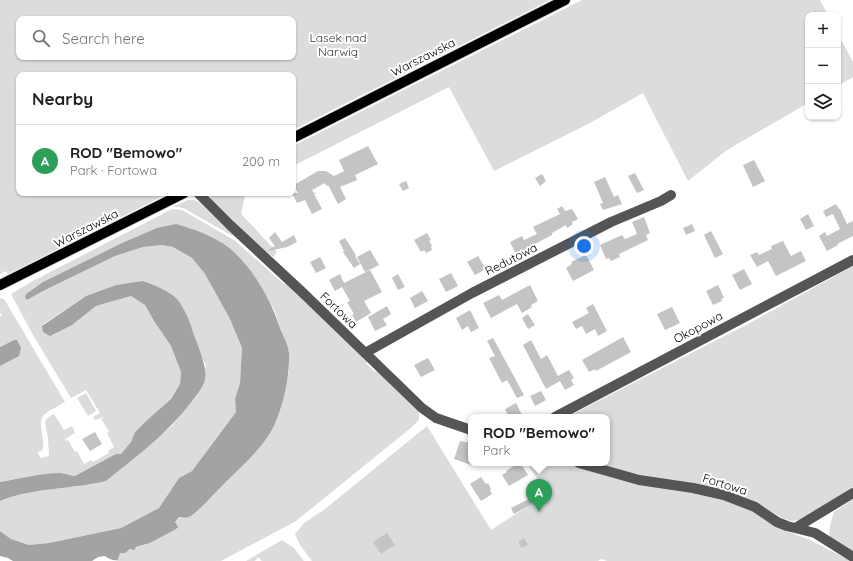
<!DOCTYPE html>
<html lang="en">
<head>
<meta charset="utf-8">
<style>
	:root { --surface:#fff; --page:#f2f2f2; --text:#202124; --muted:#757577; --line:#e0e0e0; --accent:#ea580c }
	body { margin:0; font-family:Quicksand,sans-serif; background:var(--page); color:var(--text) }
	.controls { position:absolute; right:12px; top:12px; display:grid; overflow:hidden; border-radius:8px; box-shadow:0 1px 3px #0004 }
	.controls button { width:36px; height:36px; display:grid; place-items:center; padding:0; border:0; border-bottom:1px solid var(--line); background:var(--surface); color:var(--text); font:20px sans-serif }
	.you { position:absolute; left:584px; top:246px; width:14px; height:14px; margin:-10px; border:3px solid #fff; border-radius:50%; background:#1a73e8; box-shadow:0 0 0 6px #1a73e833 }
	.badge { display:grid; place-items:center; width:26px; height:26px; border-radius:50%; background:var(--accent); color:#fff; font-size:13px; font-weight:700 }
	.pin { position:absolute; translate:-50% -33px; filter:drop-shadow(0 1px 2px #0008) }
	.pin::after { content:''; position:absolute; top:21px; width:14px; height:12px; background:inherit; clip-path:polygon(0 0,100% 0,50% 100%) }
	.popup { position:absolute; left:468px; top:414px; width:142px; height:52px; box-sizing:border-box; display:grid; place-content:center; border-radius:8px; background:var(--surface); filter:drop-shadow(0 1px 3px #0005); font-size:13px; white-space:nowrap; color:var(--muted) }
	.popup b { font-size:15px; color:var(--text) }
	.popup::after { content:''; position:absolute; left:50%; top:100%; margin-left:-8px; border:8px solid transparent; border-top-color:var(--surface) }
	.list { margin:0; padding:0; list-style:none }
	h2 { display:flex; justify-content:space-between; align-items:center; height:52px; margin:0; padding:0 16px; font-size:17px }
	h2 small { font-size:13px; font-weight:400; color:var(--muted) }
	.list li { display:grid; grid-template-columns:26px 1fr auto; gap:12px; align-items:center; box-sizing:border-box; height:72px; padding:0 16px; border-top:1px solid var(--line) }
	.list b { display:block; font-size:15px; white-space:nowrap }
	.list p { margin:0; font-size:13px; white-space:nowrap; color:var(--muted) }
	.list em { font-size:13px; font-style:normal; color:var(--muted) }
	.icon { flex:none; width:22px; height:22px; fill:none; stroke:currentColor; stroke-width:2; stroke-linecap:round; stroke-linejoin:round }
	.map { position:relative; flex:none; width:853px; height:561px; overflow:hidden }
	.search { position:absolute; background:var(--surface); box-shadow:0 1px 3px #0004; left:16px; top:16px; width:280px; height:44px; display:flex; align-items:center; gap:10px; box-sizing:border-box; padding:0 14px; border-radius:8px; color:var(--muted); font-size:15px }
	.panel { position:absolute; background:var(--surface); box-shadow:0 1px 3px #0004; left:16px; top:72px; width:280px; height:124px; border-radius:8px }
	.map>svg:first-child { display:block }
</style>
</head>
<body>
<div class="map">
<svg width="853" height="561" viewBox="0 0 853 561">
	<rect width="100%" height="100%" fill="#fff"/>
	<path fill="#dcdcdc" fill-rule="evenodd" d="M0 0H550L293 130V75H19V193H169L8 274 6 271 0 274ZM19 19H293V57H19Z
		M582 0H820L828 15H808V103L727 150 688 181 643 93 590 123 494 171 449 87 293 166V146Z
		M838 34 853 62V77L838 86Z
		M210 193H250L245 196 241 214 277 252 273 257 251 239 211 200Z
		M188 200H194L200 203 236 238 185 209 179 207H172Z
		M172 209 182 210 234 240 284 284 287 282 368 361 366 363 375 372 378 370 419 412V420L412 427 296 521 221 561H116L118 560 120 553 150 543 175 522 180 517H189L213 496 241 467 267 437 276 421 289 372V352L274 309 252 273 238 256 227 247 190 228 120 244 43 282 26 294 27 300 43 291 115 256 143 247 162 245 173 247 192 258 205 274 230 319 242 348 240 383 235 399 236 412 192 471 179 478 159 508 121 528 49 543 29 545 11 539 0 531V501C30 488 74 489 106 481L172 426 189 405 201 388 206 365 199 352 142 281 116 285 86 296 42 325H72L96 306 131 296 145 305 154 321 171 346 181 372 180 384 171 399 146 421 135 432 131 442 121 454 75 476C70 476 65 473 60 473 40 473 19 479 0 482V366L18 356 14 340 0 347V317L2 315 0 313V298L4 299 65 402C59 406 51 409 45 414 35 422 47 440 42 451L38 452 40 458 49 456 48 439 45 422 47 418 54 414 64 430 72 426 75 433 65 439 66 441 68 440 75 452 77 451 84 464 91 460 93 462 109 453 108 451 114 447 107 433 109 431 101 419 103 418V417L95 420 93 417 100 413 86 390 71 398 33 335 11 294 31 282Z
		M853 266V487L800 520 791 521 780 517 757 503 720 488 660 480 623 472 591 463H607V417H567L748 324Z
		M86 393 96 411 88 416 77 398Z
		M427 426 491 530 547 494 527 463H566L618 479 689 490 740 504 782 529 810 540 851 561H607L601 559 598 561H312L300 545 295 534 304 523 325 509Z
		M853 499V552L829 537 830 525 834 512Z
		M282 540 294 548 304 561H262L258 557 255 561H246Z"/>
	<path fill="#a3a3a3" d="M176 224C194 229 213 236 228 247 251 265 270 298 279 325 282 334 288 344 289 353 290 374 284 402 276 421 267 444 243 465 226 482 220 488 195 515 189 517 186 518 182 517 179 517L175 522 178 527 176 529 150 543 136 547 134 550 130 549 125 553H120L118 560C113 561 109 559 105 556L98 557 92 561H13L8 558 0 556V531L11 539 29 545 49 543 121 528 159 508 179 478 192 471 236 412 235 399 240 383 242 348 230 319 205 274 192 258 173 247 162 245 143 247 115 256 43 291 27 300 25 297 26 294 43 282 120 244 157 228Z
		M142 281C153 284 169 291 177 299 183 306 190 321 192 329 196 342 208 367 205 379 204 385 199 392 195 397 171 431 138 455 106 481 74 489 30 488 0 501V482C19 479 40 473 60 473 65 473 70 476 75 476L116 454H121L131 442 135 432 146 421 171 399 180 384 181 372 171 346 154 321 145 305 131 296 96 306 72 325 50 336 43 332 42 326 86 296 116 285Z
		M14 340H17L21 348 19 356 0 366V347Z"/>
	<path fill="#c4c4c4" d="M368 146 378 164 355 175 357 180 340 187 346 199 338 204 328 185 326 186 325 183 312 190 314 193H317L314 194 322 209 312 214 305 200 297 203 292 193H298L294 185 318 171H326L334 176 344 171 339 160Z
		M754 160 765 181 753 187 743 165Z
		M635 173 644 190 637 193 628 176Z
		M542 174 546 181 540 186 535 178Z
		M605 177 614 197 618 195 622 204 603 210 600 204 603 203 594 182Z
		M406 181 409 188 403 191 399 184Z
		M836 204 839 209H840L847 224 853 221V236L837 244 838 245 827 251 819 236 825 232 827 236 840 229 833 214 826 217 823 211Z
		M562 206 565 211 572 209 578 219 572 222 573 224 567 228 566 225 552 233V235L516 254 510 242 522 236 524 240 537 234 533 227 560 214 557 209Z
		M808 214 814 226 806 230 800 219Z
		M644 217 650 233 646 235 648 240 619 254 620 257 611 261 609 258 606 259 600 245 622 235 625 239 637 234 632 222Z
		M692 224 695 231 686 235 683 228Z
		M711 231 723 254 715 258 704 235Z
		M275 232 282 242 294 235 297 242 287 247 269 251 268 250 275 246 269 238Z
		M427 233 431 240 429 241 432 246 431 247 432 250 426 253 424 250 421 252 414 240Z
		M345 238 356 255 355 256 360 264 354 268 343 252 344 251 339 241Z
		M783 241 791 256 801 251 806 261 776 276 768 261 757 267 750 255 757 252 759 255 772 249 771 246Z
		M370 250 379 265 365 272 357 257Z
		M586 255 594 270 573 281 566 268 572 264 571 262Z
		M478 256 486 269 475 275 467 262Z
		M320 257 326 268 316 273 310 262Z
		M744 269 752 284 740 290 732 275Z
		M370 270 382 292 364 301 371 313 356 322 352 315 354 314 347 302 350 301 342 287 335 291 329 280 340 274 344 283Z
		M451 273 458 286 446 292 439 279Z
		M398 274 405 287 398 290 392 278Z
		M530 285 538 301 531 305 532 307 522 313 517 304 491 318 483 303 499 295 502 300Z
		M718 285 724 298 721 299 722 301 713 305 706 291Z
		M422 291 428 301 415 308 410 298Z
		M593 304 607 331 598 336 595 329 586 334 582 326 576 329 572 322 589 313 586 308Z
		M387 306 391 314 383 319 387 325 375 331 368 317Z
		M672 307 680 323 665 330 657 314Z
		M470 310 479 328 471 332 468 326 462 330 456 318Z
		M528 314 535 325 528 329 522 318Z
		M623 337 631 352 596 371 595 369 589 372 582 360Z
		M493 338 524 395 517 398 507 380 502 383 489 358 495 356 487 341Z
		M531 340 541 359 547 355 558 376 569 370 574 378 571 380 574 385 565 390 560 381 546 389 523 345Z
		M428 358 435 370 421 377 414 365Z
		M541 391 546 400 535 406 530 396Z
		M516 403 523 417H509L505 409Z
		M95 432 102 444 90 451 82 439Z
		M460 441 471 443V465L454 459Z
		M518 463 519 465 521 464 528 475 509 486 502 475 507 472 506 471Z
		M481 477 486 484 488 483 491 489 490 490 492 494 481 501 470 484Z
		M529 499 532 504 514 514 511 508Z
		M387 533 395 545 381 554 373 542Z
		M524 538 528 545 522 548 518 542Z"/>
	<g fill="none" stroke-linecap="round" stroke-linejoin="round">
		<g stroke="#dbdbdb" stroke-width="12">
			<path id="major" d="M293 138 565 0
				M0 285 184 193"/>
		</g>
		<path stroke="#555" stroke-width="10" d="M198 193 230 225 301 291 422 408 436 418 471 430
			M365 353 472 293 611 222 661 201 671 195
			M555 417 853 260
			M579 463 639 480 693 488 724 495 755 507 777 522 787 526 815 533 853 557
			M797 527 853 493"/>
		<use href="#major" stroke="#000" stroke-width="10"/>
	</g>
	<g text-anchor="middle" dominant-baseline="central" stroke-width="4" stroke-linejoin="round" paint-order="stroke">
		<g font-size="12" fill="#333" stroke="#fff">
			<text x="338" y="37">Lasek nad<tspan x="338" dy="14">Narwią</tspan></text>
		</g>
		<g font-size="12" fill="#000" stroke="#fff">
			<text transform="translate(423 57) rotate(-27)">Warszawska</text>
			<text transform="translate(86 228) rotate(-27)">Warszawska</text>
			<text transform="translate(511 259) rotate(-27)">Redutowa</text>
			<text transform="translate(339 310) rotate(44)">Fortowa</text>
			<text transform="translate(698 327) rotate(-28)">Okopowa</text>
			<text transform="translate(725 484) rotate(17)">Fortowa</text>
		</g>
	</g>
</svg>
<div class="controls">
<button>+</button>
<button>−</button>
<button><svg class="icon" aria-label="layers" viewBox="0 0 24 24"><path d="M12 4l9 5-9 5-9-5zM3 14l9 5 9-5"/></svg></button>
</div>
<div class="you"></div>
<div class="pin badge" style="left:539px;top:512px;background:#2e9e5b">A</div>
<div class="popup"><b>ROD &quot;Bemowo&quot;</b>Park</div>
<div class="search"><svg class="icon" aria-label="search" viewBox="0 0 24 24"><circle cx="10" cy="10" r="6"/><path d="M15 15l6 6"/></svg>Search here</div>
<section class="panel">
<h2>Nearby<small></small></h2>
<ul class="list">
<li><span class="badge" style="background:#2e9e5b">A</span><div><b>ROD &quot;Bemowo&quot;</b><p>Park · Fortowa</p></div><em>200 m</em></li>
</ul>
</section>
</div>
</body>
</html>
